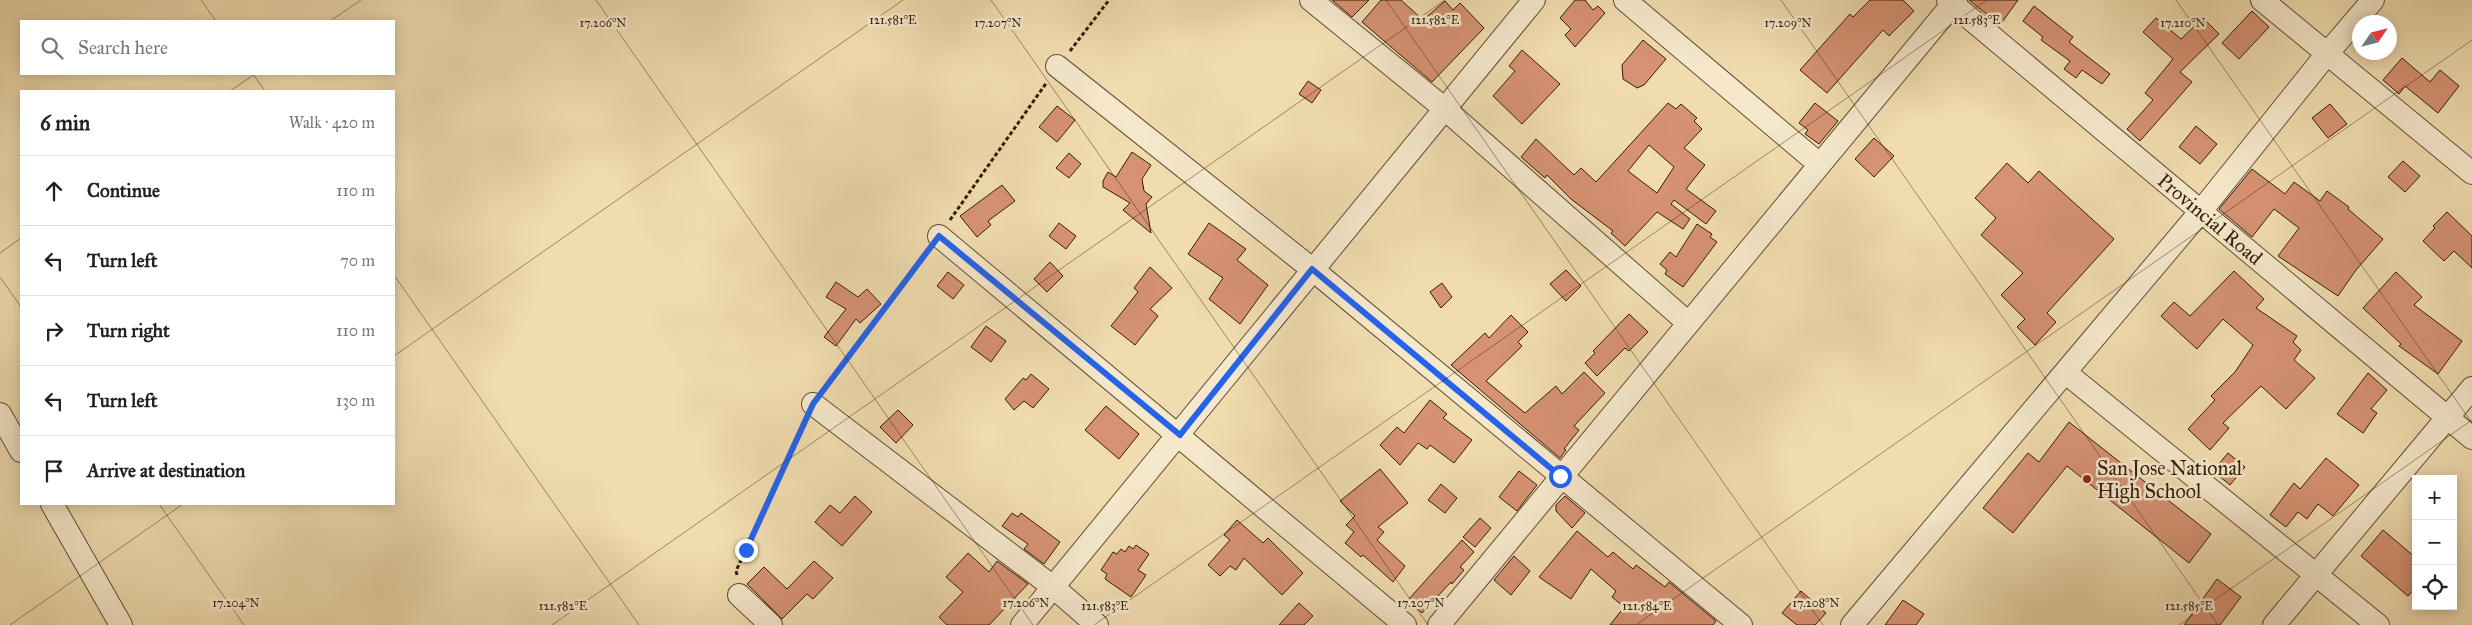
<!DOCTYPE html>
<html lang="en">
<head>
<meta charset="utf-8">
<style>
	:root { --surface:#fff; --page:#f2f2f2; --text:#222; --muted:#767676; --line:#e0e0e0 }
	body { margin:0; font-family:"IM FELL Great Primer",serif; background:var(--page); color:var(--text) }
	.controls { position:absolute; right:15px; bottom:15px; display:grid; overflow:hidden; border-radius:0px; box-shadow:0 2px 12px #0003 }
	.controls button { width:45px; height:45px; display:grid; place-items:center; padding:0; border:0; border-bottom:1px solid var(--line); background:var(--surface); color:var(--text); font:25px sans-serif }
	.compass { position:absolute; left:2352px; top:15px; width:45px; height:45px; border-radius:50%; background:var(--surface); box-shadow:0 2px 12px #0003; rotate:55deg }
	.stop { position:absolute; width:15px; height:15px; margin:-11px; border:4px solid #2563eb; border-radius:50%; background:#fff }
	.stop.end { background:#2563eb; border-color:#fff; box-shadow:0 1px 5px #0008 }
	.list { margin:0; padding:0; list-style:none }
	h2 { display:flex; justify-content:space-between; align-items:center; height:65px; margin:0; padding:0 20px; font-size:21px }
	h2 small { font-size:16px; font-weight:400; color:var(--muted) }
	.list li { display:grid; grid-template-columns:32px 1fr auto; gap:15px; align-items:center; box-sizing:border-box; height:70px; padding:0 20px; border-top:1px solid var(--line) }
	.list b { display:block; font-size:19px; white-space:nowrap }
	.list em { font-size:16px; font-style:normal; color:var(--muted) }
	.icon { flex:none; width:28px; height:28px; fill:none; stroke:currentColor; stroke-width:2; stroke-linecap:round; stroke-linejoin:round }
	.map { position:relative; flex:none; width:2472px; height:625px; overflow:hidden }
	.search { position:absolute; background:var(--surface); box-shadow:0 2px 12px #0003; left:20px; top:20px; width:375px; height:55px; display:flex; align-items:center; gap:12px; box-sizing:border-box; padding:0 18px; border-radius:0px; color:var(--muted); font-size:19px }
	.panel { position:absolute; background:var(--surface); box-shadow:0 2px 12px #0003; left:20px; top:90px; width:375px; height:415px; border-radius:0px }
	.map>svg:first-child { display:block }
</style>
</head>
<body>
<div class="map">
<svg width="2472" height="625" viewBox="0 0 2472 625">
	<rect width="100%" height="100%" fill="#f0dcaf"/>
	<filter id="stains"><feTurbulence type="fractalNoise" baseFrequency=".004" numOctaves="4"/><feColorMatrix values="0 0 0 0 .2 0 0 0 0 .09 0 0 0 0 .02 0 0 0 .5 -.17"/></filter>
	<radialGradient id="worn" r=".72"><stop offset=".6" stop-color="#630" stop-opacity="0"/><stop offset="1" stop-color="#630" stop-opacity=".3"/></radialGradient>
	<path fill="#d69273" stroke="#341c0a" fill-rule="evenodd" d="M1332 0H1369L1352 17Z
		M1381 0H1401L1423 20 1445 1 1453 10 1460 3 1484 28 1432 82 1362 22Z
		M1575 0H1585L1593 10 1598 6 1605 13 1575 47 1565 35 1571 29 1560 18Z
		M1870 0H1903L1914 11 1889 36 1883 30 1827 93 1800 70 1850 14 1853 17Z
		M1969 0H2018L2000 25Z
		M2034 6 2073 37 2069 42 2110 74 2102 84 2082 70 2076 78 2064 69 2070 61 2041 40 2043 37 2023 21Z
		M2252 11 2269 27 2239 59 2222 43Z
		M2156 18 2181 39 2203 18 2219 34 2180 72 2192 82 2140 141 2127 129 2153 100 2145 93 2173 59 2143 32Z
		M1643 40 1666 59 1644 85 1637 88 1623 79 1622 65Z
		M1522 50 1560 84 1522 124 1493 96 1515 71 1509 66Z
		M2402 58 2430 82 2440 70 2459 86 2438 113 2405 86 2399 94 2383 80Z
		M1308 81 1321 90 1312 103 1299 94Z
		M1668 103 1676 109 1681 104 1697 118 1694 121 1702 129 1684 148 1705 165 1686 189 1716 211 1706 224 1674 200 1671 204 1690 219 1683 229 1657 212 1625 246 1611 233 1613 231 1571 199 1547 175 1545 178 1521 157 1536 139 1574 175 1581 168 1596 182ZM1649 145 1674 167 1657 193 1628 171Z
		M1815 103 1838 121 1819 144 1805 134 1808 130 1799 123Z
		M2330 104 2347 124 2328 138 2312 118Z
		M1057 106 1075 120 1057 142 1039 127Z
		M2196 126 2217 144 2200 164 2179 147Z
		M1874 138 1894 156 1874 177 1855 159Z
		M1132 152 1151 165 1142 179 1144 191 1152 197 1146 204 1151 233 1123 210 1130 203 1103 187V181L1108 172 1116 177Z
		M1069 153 1081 164 1069 178 1056 168Z
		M2403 161 2420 176 2405 192 2388 177Z
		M2007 163 2028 183 2039 171 2114 239 2047 313 2056 322 2035 345 2017 327 2025 319 2001 295 2023 273 1981 235 1996 218 1975 198Z
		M2252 169 2285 194 2294 182 2320 201 2327 191 2349 207 2348 209 2383 239 2356 270 2338 296 2278 256 2299 228 2274 209 2252 237 2219 209Z
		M1002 185 1015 201 988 221 991 225 977 237 960 216Z
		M2447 212 2472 236V268L2454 251 2444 261 2423 241 2435 228 2433 226Z
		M1059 223 1076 236 1066 249 1049 236Z
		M1209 223 1246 249 1237 260 1268 285 1240 324 1209 299 1223 278 1188 254Z
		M1697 224 1712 234 1710 237 1717 242 1683 287 1665 274 1667 270 1660 264 1670 252 1676 257Z
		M1050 262 1063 276 1047 292 1034 279Z
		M1150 267 1172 288 1150 309 1158 316 1135 345 1111 326 1138 292 1134 288Z
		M1566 270 1581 286 1566 301 1550 284Z
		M2234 271 2264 299 2256 308 2297 336 2293 342 2301 350 2294 360 2315 378 2286 409 2261 386 2223 423 2229 428 2210 450 2188 429 2215 400 2211 396 2235 372 2253 345 2223 319 2197 349 2161 316 2174 302 2190 316Z
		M948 272 964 285 953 299 937 286Z
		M2396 272 2422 297 2414 305 2462 341 2438 374 2399 346 2401 344 2363 308Z
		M836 282 858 297 867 289 881 304 860 323 856 319 836 346 824 337 846 309 826 297Z
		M1442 283 1452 297 1441 308 1430 292Z
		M1629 314 1648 332 1629 351 1625 348 1597 376 1585 363 1595 353 1593 351Z
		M1511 315 1528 332 1518 342 1522 346 1486 381 1525 413 1556 386 1562 394 1584 372 1605 393 1574 426 1579 430 1564 449 1566 450 1560 458 1451 365 1485 333 1489 338Z
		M986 326 1006 341 991 362 971 347Z
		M2368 373 2387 390 2371 409 2377 413 2363 433 2337 414Z
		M1031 374 1049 389 1033 408 1024 401 1014 410 1005 399 1023 378 1026 380Z
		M1430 400 1447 414 1443 418 1472 440 1454 463 1430 445 1427 449 1418 443 1400 465 1380 445 1397 427 1404 433Z
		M1106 406 1139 434 1119 459 1085 430Z
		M898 410 913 425 896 443 880 427Z
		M2069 422 2211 534 2189 563 2067 466 2013 533 1983 508 2028 453 2039 462Z
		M2228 453 2245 467 2230 485 2213 471Z
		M2326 458 2359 485 2333 516 2318 504 2307 519 2298 512 2286 527 2270 515 2294 483 2300 489Z
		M1380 469 1408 503 1378 527 1384 532 1377 540 1405 566 1393 582 1363 555 1361 557 1345 543 1354 532 1346 525 1355 516 1340 501Z
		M1519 471 1537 485 1517 511 1499 497Z
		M1441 484 1457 498 1445 513 1428 500Z
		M855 496 872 512 842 546 815 522 830 505 840 513Z
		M1565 496 1585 513 1572 528 1556 511V505Z
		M1012 513 1018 517 1021 513 1060 542 1044 564 1024 549 1028 544 1002 526Z
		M1480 518 1491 528 1475 547 1463 537Z
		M1237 520 1263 543 1268 538 1303 573 1282 595 1244 558 1236 570 1230 566 1220 576 1208 565 1230 540 1224 535Z
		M2383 530 2416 558V587L2408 596 2361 556Z
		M1577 531 1608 557 1613 552 1633 569 1636 565 1665 587 1669 582 1716 621 1713 625H1610L1624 607 1612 597 1616 591 1591 569 1571 599 1539 577Z
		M1462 540 1474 552 1460 567 1464 570 1452 584 1451 582 1422 613 1408 600Z
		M1136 545 1149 554 1138 570 1146 575 1131 597 1105 579 1107 574 1101 570 1113 552 1117 554 1121 549 1125 552 1129 546 1133 549Z
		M968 553 989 572 997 561 1028 584 989 625H947L939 617 963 592 946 577Z
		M1514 556 1530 571 1511 595 1494 580Z
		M814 561 833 578 813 599 807 594 782 619 747 584 764 567 787 589Z
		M2217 579 2241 597 2220 625H2184Z
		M1801 591 1826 613 1815 625H1797L1782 613Z
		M1903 600 1924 614 1916 625H1885Z
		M1299 603 1313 616 1304 625H1279Z"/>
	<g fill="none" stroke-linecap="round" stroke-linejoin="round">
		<g stroke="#634c33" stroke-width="24">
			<path id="street" d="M1311 0 1445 109 1687 322
				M1625 0 1819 164
				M1948 0 2472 438
				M2262 0 2472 173
				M1057 66 1312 269 1741 625
				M939 236 1405 625
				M2066 373 2378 625
				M813 404 1053 587 1097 625
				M0 414 21 451
				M52 504 121 625
				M739 595 771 625
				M1022 625 1534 0
				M1439 625 1956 0
				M1852 625 2201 211 2326 55 2373 0
				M2274 625 2472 388"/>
		</g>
		<path stroke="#341c0a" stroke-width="3" stroke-dasharray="4 2.5" stroke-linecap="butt" d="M1070 51 1109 0
			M950 220 1047 82
			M824 389 927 252
			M737 575 736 571 805 422"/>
		<use href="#street" stroke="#f5e8cb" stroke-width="22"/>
	</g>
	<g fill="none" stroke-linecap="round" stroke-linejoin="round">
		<path stroke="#2563eb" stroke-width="6" d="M746 550 813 404 939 236 1180 435 1312 269 1560 476"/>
	</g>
	<path fill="none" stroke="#341c0a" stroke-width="1" stroke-opacity="0.45" d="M201 0 216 21M596 0 1033 625M991 0 1428 625M1386 0 1823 625M1781 0 2218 625M2176 0 2472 423M330 21 361 0M253 74 265 91M230 91 255 74M0 253 21 238M394 275 639 625M0 277 21 307M394 356 903 0M159 504 244 625M10 625 183 504M552 625 1445 0M1094 625 1987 0M1636 625 2472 40M2179 625 2472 420"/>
	<circle fill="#8f2418" stroke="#f5e8cb" stroke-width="2" cx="2087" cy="479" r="5"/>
	<g text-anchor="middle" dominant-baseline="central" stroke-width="5" stroke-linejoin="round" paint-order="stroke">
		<g font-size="20" fill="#341c0a" stroke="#f5e8cb">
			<text transform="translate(2210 219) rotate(40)">Provincial Road</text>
		</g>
		<g font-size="20" fill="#341c0a" stroke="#f5e8cb" text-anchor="start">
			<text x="2097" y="468">San Jose National<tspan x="2097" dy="23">High School</tspan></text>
		</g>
	</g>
	<g font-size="12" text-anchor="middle" fill="#341c0a" stroke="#f5e8cb" stroke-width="5" stroke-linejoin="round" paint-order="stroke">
		<text x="893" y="24">121.581°E</text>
		<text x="1435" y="24">121.582°E</text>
		<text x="1977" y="24">121.583°E</text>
		<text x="603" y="27">17.206°N</text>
		<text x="998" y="27">17.207°N</text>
		<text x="1788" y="27">17.209°N</text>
		<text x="2183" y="27">17.210°N</text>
		<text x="236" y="607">17.204°N</text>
		<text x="1026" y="607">17.206°N</text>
		<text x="1421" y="607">17.207°N</text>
		<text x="1816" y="607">17.208°N</text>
		<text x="563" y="610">121.582°E</text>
		<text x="1105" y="610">121.583°E</text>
		<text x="1647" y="610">121.584°E</text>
		<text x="2189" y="610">121.585°E</text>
	</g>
	<rect width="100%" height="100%" filter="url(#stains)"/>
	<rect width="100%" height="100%" fill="url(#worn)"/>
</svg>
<div class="controls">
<button>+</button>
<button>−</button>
<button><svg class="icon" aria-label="locate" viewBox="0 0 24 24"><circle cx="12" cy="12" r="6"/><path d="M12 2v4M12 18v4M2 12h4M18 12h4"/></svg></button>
</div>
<svg class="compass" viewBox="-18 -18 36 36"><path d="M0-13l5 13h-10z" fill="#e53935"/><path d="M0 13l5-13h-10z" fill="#767676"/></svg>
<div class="stop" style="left:1560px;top:476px"></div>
<div class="stop end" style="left:746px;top:550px"></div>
<div class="search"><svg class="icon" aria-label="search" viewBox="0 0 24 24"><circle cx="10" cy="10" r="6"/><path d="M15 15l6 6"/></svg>Search here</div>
<section class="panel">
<h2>6 min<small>Walk · 420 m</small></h2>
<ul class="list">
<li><svg class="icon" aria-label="ahead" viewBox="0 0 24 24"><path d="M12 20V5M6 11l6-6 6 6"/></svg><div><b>Continue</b></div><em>110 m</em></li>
<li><svg class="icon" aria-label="left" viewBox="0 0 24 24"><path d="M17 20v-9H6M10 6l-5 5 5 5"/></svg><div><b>Turn left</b></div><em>70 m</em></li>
<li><svg class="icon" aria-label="right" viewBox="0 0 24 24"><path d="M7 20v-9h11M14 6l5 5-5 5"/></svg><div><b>Turn right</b></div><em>110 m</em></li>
<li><svg class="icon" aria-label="left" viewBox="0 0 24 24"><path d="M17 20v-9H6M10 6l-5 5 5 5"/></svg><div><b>Turn left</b></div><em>130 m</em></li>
<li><svg class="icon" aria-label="arrive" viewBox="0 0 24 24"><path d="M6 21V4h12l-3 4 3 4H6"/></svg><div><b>Arrive at destination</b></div></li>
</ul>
</section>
</div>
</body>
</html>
